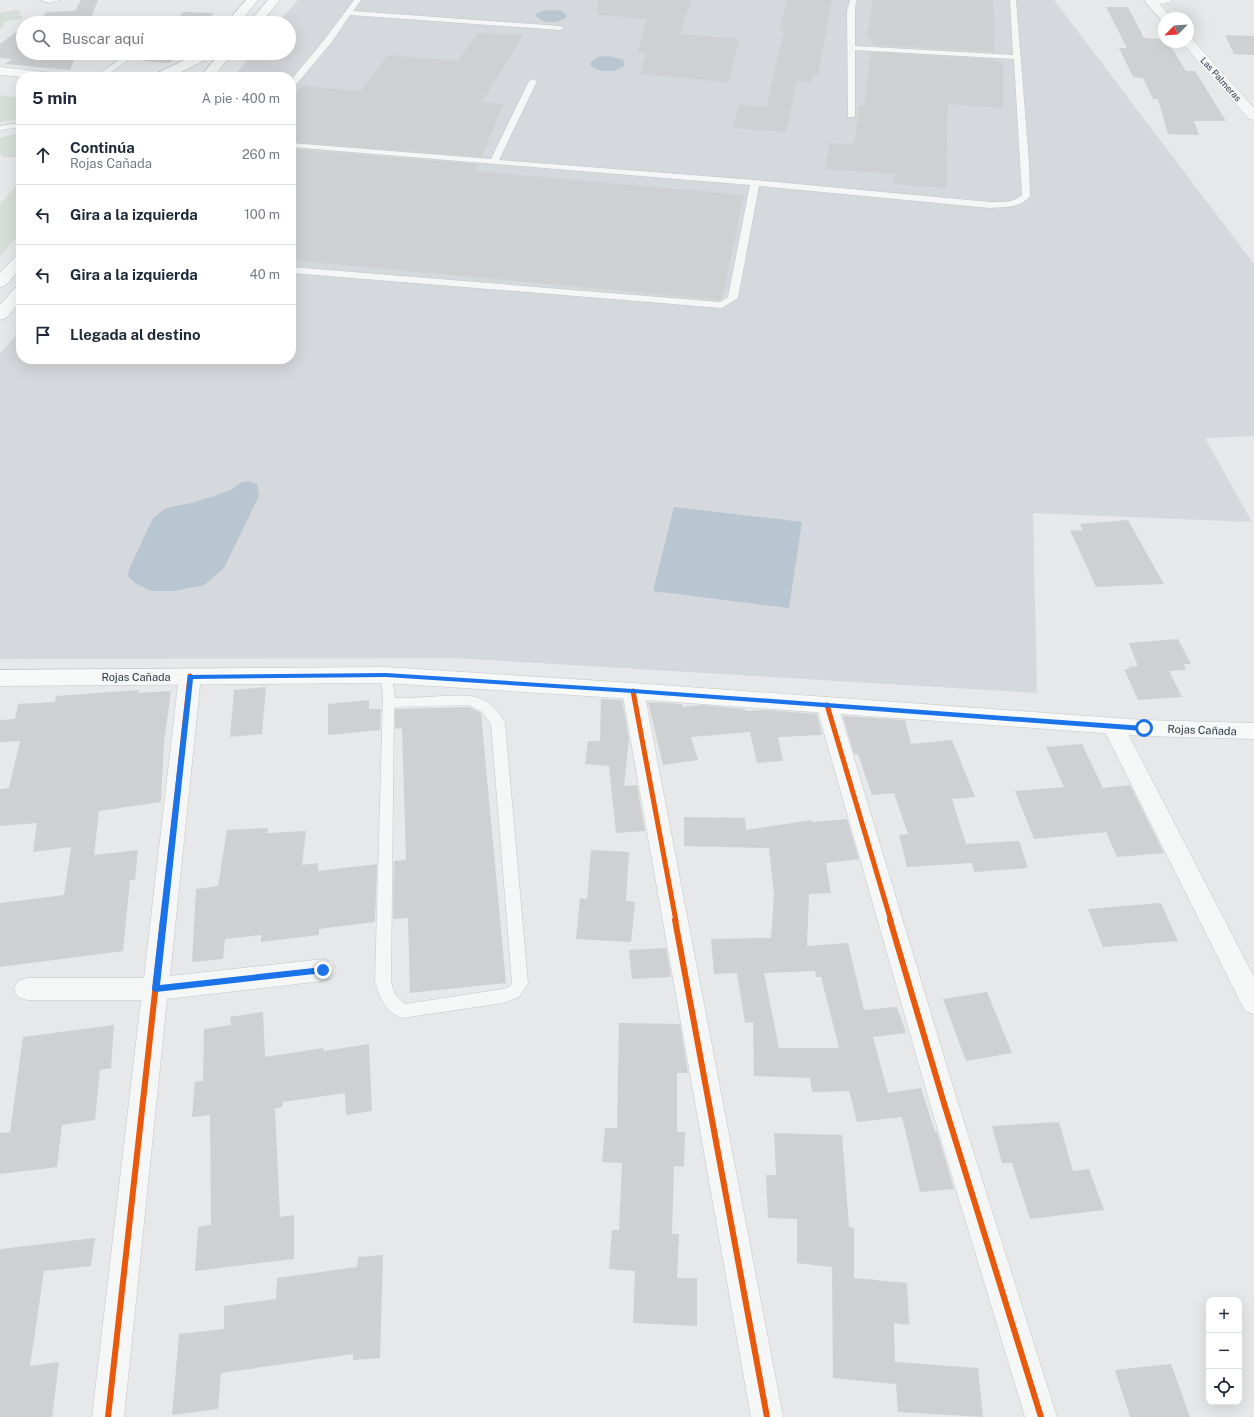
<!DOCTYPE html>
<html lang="es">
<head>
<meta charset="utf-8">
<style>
	:root { --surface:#fff; --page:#f6f6f7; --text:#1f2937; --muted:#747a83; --line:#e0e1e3 }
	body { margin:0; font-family:"Public Sans",sans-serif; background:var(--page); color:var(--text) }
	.controls { position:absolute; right:12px; bottom:12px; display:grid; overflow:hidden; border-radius:8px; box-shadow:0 4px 16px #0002 }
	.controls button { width:36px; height:36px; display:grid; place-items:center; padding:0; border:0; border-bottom:1px solid var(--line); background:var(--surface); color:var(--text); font:20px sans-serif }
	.compass { position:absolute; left:1158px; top:12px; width:36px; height:36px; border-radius:50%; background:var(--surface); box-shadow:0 4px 16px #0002; rotate:245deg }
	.stop { position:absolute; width:12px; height:12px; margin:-9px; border:3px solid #1a73e8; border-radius:50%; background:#fff }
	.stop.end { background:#1a73e8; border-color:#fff; box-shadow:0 1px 4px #0008 }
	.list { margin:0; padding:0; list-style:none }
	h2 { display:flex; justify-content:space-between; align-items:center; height:52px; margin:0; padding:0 16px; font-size:17px }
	h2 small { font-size:13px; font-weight:400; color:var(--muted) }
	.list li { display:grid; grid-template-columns:26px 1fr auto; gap:12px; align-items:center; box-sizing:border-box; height:60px; padding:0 16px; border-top:1px solid var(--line) }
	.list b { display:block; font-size:15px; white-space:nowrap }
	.list p { margin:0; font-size:13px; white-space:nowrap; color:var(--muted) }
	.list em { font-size:13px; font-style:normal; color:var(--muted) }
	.icon { flex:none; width:22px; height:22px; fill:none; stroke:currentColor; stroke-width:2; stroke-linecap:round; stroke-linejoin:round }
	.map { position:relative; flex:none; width:1254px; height:1417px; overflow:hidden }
	.search { position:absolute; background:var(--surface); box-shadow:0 4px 16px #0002; left:16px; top:16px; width:280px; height:44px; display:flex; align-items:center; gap:10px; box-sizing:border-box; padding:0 14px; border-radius:22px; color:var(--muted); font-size:15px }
	.panel { position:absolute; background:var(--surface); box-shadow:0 4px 16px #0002; left:16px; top:72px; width:280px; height:292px; border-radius:16px }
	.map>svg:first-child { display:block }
</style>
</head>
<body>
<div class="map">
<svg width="1254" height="1417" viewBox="0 0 1254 1417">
	<rect width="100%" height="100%" fill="#e6e8ea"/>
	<path fill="#d5d8dc" d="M298 0H1054L1254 264V436L1205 438 1252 522 1033 513 1037 693 454 658 0 659V354L21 329V359H291V77H233L253 53H289V23H278Z"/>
	<path fill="#d7ddd7" d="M16 10 21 11 18 15 23 17 21 19 3 22 4 27 0 29V13Z
		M0 95 21 98V119L0 122Z
		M21 132V157H2L0 153V138Z
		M21 181V234L9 245 0 256V204C8 197 13 187 21 181Z"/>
	<path fill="#b8c6d2" d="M552 10 561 11 566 14 567 16C560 24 543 24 536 16V14L542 11Z
		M609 56 623 60 625 65C617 73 599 73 590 65V63L598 57Z
		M248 481 257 484 259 496 224 568 204 585 174 591H151L135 583 128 576 130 567 153 518 166 508 191 503 211 497 231 490 240 483Z
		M674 507 802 522 789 608 653 591Z"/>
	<path fill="#ced0d2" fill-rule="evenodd" d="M81 0H98L89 23H40L46 12 75 11Z
		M598 0H691L680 34 740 39 728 82 640 74 646 53H637L647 19 598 15Z
		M787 0H832L818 75H812L811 82 797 81 786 132 733 128 739 105 766 107 784 31H779Z
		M873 0H993L994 52 872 45 873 39 867 38Z
		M1106 7H1128L1144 38 1164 39V42H1168L1186 71H1195L1226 121H1194L1199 135 1168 134 1158 99H1153L1143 78 1133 77 1119 48H1127Z
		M183 12 214 13 205 23H174Z
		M16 32 23 33V53H77L70 70 5 64 12 59 0 58V44Z
		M477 33 523 35 482 102 504 104 481 157 291 142V99L302 86 361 91 388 55 458 61Z
		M1225 35 1254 36V55L1234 54Z
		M871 52 994 59V61L1003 62V108L948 104 946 188 894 184 895 174 825 169 830 143 854 145 859 106H864Z
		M149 53H179L170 63 143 61Z
		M291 149 478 164 475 171 744 195 722 299 720 300 291 260Z
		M1128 520 1164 584 1096 587 1070 530 1083 531 1080 524Z
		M1178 639 1191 664H1184L1186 670 1169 671 1182 697 1138 700 1124 669H1130L1128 667 1138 666 1129 643Z
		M266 687 262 734 230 737 234 690Z
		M139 690 138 693 171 691 164 742 161 802 99 811 94 855 138 850 135 880H130L123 951 0 967V903L64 895 71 847 33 852 37 823 0 826V789L9 788 20 741 0 742V720L15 719 18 704 55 702 56 696Z
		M601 699 622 700 629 739 624 786 637 785 645 831 616 833 609 766 585 764 588 741H600Z
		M369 700V709H381L380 730 328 735V704Z
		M648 702 682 704 683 707 701 705 745 709V711L766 710 817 714 822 735 778 737 783 761 757 763 750 732 691 737 698 760 663 765Z
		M469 707 481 713 506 983 410 993 408 918 393 919 394 861 406 860 402 728 395 729V709Z
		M843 716 905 720 911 744 952 740 975 797 952 799 966 844 1019 841 1028 868 974 872 972 863 907 867 899 835 908 834 894 793 872 795 858 754H854Z
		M1082 744 1103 788 1130 785 1164 853 1117 857 1106 832 1034 839 1015 791 1064 787 1046 747Z
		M684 817 745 818 746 830 812 820 813 822 847 819 859 859 826 863 831 893 809 894 807 946 848 943 864 1010 897 1007 906 1033 873 1037 888 1093 921 1088 935 1132H937L954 1189 920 1192 902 1117 857 1122 849 1091 812 1092 810 1078 754 1076 753 1022 745 1023 737 973 714 974 711 939 771 938 774 894 769 848 684 846ZM815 971 816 977H821L839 1048H779L764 973Z
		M268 828 267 833 306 831 302 865 318 863V871L377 864 375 922 319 929V935L261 942V935L225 939 223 959 192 962 196 889 218 886 227 830Z
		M591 850 629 852 626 901 635 902 631 942 576 939 580 898 587 899Z
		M1161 903 1178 941 1103 947 1088 909Z
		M666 948 671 977 632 979 629 950Z
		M987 992 1012 1053 966 1061 943 999Z
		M263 1012 265 1057 323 1048 324 1051 369 1044 372 1111 346 1115 345 1093 283 1102 282 1107 275 1108 280 1217 294 1215V1259L195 1271 198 1227 211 1225 210 1115 192 1117 195 1082 203 1081 204 1029 231 1025 230 1017Z
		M619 1023 680 1024 688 1073H677V1132H685L684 1167 674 1166 672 1234H679L677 1278H697V1326L633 1323 635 1271 609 1269 612 1230H619L622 1163 602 1162 605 1128H617Z
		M114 1025 111 1068 100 1070 95 1120 62 1125 57 1167 0 1174V1133L10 1132 23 1037Z
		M1059 1122 1073 1171 1089 1169 1104 1210 1030 1219 1012 1163H1002L992 1126Z
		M774 1133 842 1135 849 1227 854 1228V1278L907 1283 909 1325 894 1323 895 1362 978 1368 983 1417 898 1412 896 1384 833 1378 832 1267 797 1263V1219L768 1218 766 1175H776Z
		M95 1238 91 1266 44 1271 30 1366 59 1362 52 1417H0V1249Z
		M383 1255 380 1358 353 1360V1354L221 1373 218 1409 172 1415 179 1334 224 1329V1306L276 1299 277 1278 357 1267 358 1257Z
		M1171 1364 1190 1417H1130L1115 1370Z"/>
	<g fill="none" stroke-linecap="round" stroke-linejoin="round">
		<g stroke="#c4c6c8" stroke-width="1">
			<path id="service" d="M40 0H61L49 3Z
				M354 0H361L353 11 560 26 564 28 560 30 350 15 331 43 294 87H291V80L325 39Z
				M850 0H856L855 11V46L1013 55 1010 0H1016L1029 162 1030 196C1021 208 1004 207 990 208L759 186 738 298 722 308 291 273V267L720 302 728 297 750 185 291 147V143L491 159 529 81 533 79 537 81 499 160 755 180 990 202C1001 202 1013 203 1022 195L1014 59 855 50V115L854 117H848L847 11Z
				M121 58H124L128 60 104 77H95Z
				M21 123V127L0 130V126Z
				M386 671 390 672 392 675 395 698C410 698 426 697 441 696 472 695 488 693 505 723L528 984 519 997 503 1003 402 1018C384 1011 380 998 375 981L383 694 380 675 382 672ZM469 705 482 712 491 724 512 983 509 987 503 989 405 1004 395 995 391 981 394 707Z"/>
		</g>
		<g stroke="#c4c6c8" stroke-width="1">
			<path id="minor" d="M1145 0H1172L1170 3C1163 4 1154 4 1147 3Z
				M190 668 198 671 201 676 170 976 323 959 332 962 336 970 332 978 323 981 167 999 124 1417H92L141 1000H27L18 997 14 989 18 981 27 978H144L179 676 182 671Z
				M633 683 641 686 644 691 783 1417H751L622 691 625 686Z
				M827 697 835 699 838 705 957 1100 1057 1417H1025L929 1100 816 705 819 699Z
				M1113 718 1121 720 1124 726 1254 977V1014L1245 1011 1102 726 1105 720Z"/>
		</g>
		<g stroke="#c4c6c8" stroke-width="1">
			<path id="tertiary" d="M1144 0H1156L1172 18H1164V21H1162Z
				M1188 38 1192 39 1254 108V120L1249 119 1184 45 1182 42H1188Z"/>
		</g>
		<g stroke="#c4c6c8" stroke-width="1">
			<path id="secondary" d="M386 667 633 683 1144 720 1254 723V739L1144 736 633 699 386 683 0 686V670Z"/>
		</g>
		<g stroke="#c2c5c7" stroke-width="1">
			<path id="primary" d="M0 67 53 73 58 74 59 77H21L0 75Z"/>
		</g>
		<g stroke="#b8bbbe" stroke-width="1">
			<path id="trunk" d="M246 0H258L239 23H226Z
				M268 0H280L261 23H248Z
				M199 53H206L209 56 207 59 171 77H154L155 74Z
				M220 53H233L213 77H200Z
				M21 254V268L6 285 0 287V273L16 256Z
				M21 286V301L6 318 0 320V305L15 288Z"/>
		</g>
		<use href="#service" fill="#f5f6f6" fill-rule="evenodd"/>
		<use href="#minor" fill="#f5f6f6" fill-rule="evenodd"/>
		<use href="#tertiary" fill="#f5f6f6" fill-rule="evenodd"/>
		<use href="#secondary" fill="#f7f8f8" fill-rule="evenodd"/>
		<use href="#primary" fill="#f7f8f8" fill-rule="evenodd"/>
		<use href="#trunk" fill="#f7f8f8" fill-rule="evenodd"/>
		<g stroke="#f4f6f8" stroke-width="8">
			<path id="cycleway-far1" d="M633 691 676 921
				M827 705 891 921
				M163 921 190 676"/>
		</g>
		<g stroke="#f4f6f8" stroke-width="9">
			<path id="cycleway" d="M675 920 767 1417
				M890 920 943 1100 1041 1417
				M108 1417 163 920"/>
		</g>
		<use href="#cycleway-far1" stroke="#e8590c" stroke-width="5"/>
		<use href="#cycleway" stroke="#e8590c" stroke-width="6"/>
	</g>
	<path fill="#1a73e8" d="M386 673 633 689 1144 726 1147 728 1144 731 633 693 386 677 193 679 160 985 323 967 327 970 323 973 156 992 153 991 152 989 188 675Z"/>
	<g text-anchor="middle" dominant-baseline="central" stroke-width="4" stroke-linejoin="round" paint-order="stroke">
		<g font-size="9" fill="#2e3742" stroke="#f4f6f8">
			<text transform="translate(1221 79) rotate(48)">Las Palmeras</text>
		</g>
		<g font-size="11" fill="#2e3742" stroke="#f4f6f8">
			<text x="136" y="677">Rojas Cañada</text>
			<text transform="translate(1202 730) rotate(2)">Rojas Cañada</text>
		</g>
	</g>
</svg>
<div class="controls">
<button>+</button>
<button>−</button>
<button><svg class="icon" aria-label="locate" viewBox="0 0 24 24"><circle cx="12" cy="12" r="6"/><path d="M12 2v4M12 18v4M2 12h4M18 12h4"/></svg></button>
</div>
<svg class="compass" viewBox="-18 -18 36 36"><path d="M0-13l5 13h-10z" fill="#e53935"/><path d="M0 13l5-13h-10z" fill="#747a83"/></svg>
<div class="stop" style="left:1144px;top:728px"></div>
<div class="stop end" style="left:323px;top:970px"></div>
<div class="search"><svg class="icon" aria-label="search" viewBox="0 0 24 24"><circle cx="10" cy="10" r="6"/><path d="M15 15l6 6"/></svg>Buscar aquí</div>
<section class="panel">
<h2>5 min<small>A pie · 400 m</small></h2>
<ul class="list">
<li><svg class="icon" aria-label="ahead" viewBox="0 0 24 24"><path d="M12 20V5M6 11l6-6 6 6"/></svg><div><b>Continúa</b><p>Rojas Cañada</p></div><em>260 m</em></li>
<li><svg class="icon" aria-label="left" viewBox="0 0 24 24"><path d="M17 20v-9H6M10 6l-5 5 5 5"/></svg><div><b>Gira a la izquierda</b></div><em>100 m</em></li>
<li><svg class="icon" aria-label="left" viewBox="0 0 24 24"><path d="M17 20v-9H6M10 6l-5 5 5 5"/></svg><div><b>Gira a la izquierda</b></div><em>40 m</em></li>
<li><svg class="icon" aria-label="arrive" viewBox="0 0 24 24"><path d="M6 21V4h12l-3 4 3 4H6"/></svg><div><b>Llegada al destino</b></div></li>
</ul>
</section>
</div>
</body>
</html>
